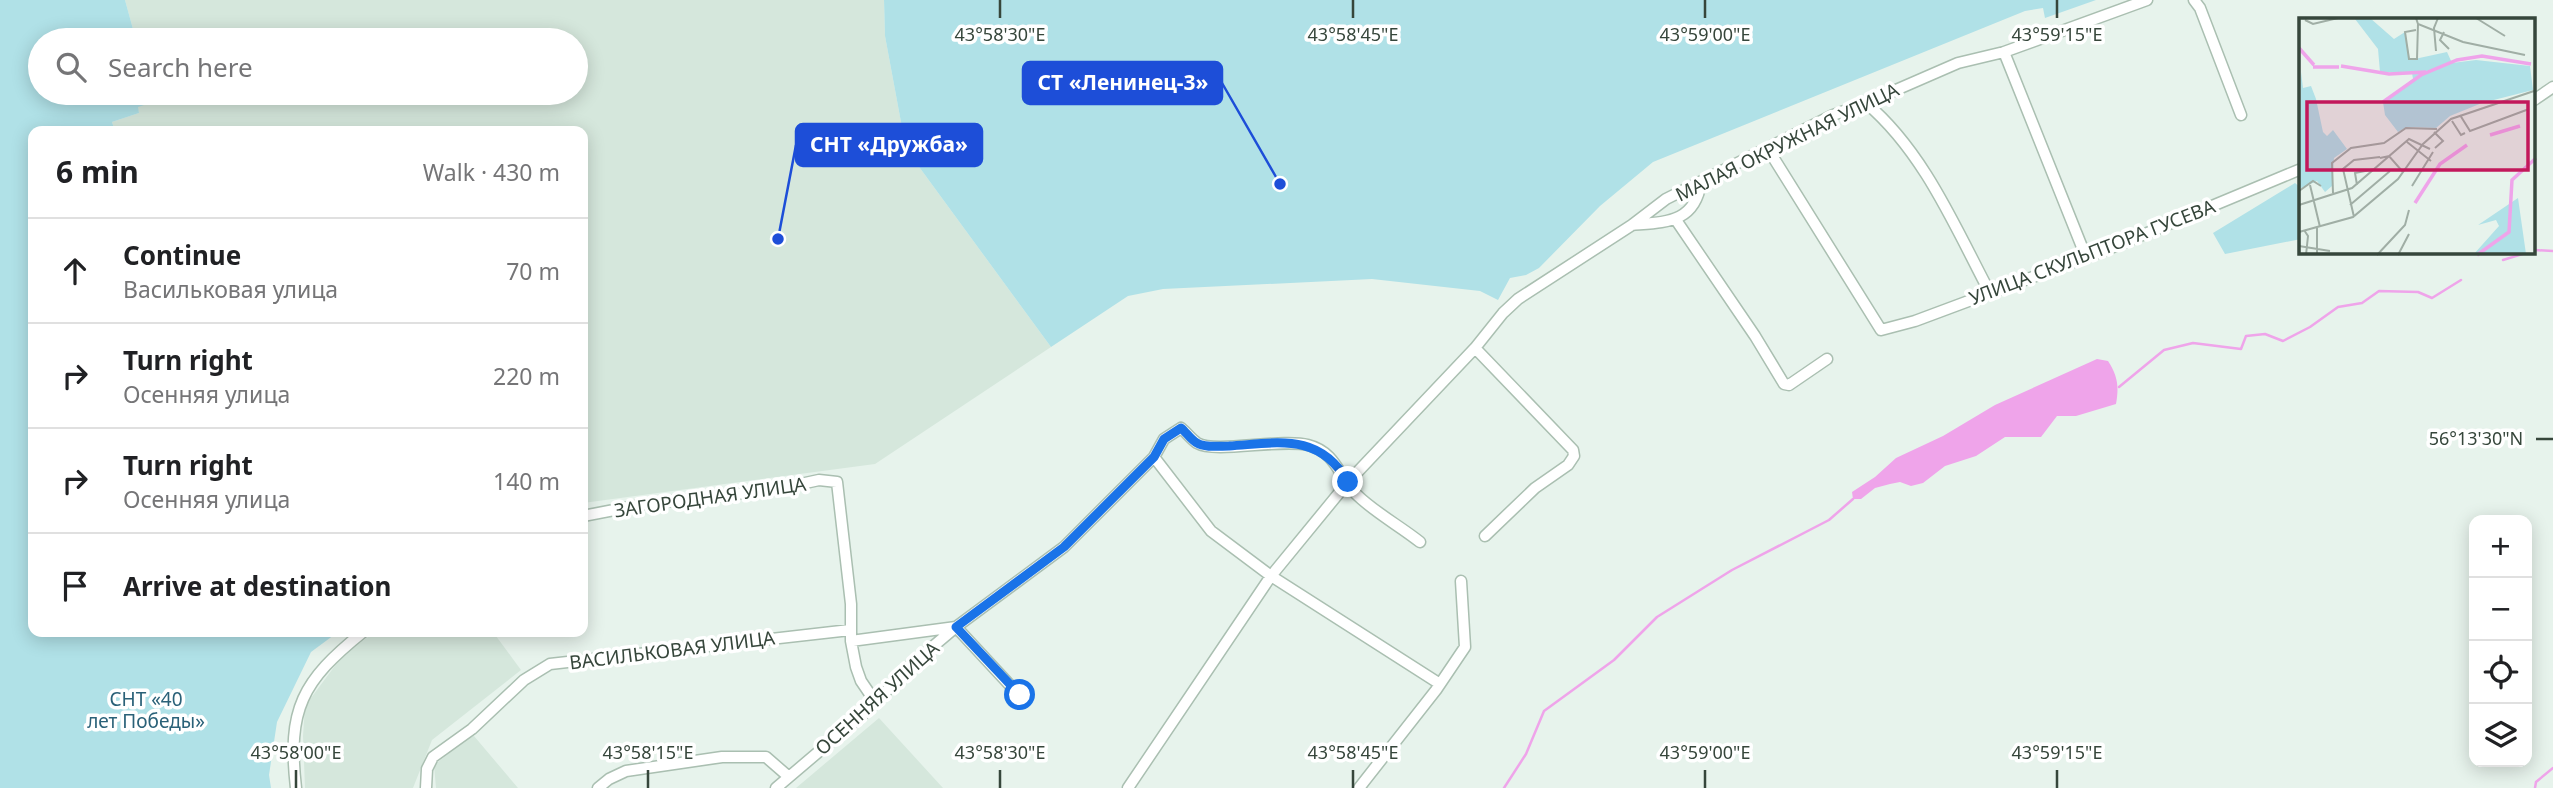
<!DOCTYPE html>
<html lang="en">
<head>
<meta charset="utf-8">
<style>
	:root { --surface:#fff; --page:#f6f6f6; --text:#202124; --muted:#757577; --line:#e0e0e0 }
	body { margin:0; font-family:"Noto Sans",sans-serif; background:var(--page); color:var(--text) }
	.controls { position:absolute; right:21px; bottom:21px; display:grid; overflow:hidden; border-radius:14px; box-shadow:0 4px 18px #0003 }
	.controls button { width:63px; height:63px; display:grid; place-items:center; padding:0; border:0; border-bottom:2px solid var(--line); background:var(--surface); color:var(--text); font:35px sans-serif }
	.stop { position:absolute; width:21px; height:21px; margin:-16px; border:5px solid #1a73e8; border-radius:50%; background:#fff }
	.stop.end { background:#1a73e8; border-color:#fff; box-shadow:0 2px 7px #0008 }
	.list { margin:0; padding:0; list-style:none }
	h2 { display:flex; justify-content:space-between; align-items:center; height:91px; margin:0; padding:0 28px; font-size:30px }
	h2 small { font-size:23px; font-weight:400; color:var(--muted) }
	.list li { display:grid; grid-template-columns:46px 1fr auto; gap:21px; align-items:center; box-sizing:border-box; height:105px; padding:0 28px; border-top:2px solid var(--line) }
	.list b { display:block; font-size:26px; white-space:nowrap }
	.list p { margin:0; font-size:23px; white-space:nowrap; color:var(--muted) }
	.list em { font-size:23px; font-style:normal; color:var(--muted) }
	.icon { flex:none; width:38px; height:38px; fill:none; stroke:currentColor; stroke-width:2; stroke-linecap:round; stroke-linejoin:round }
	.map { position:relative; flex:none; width:2553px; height:788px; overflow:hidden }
	.search { position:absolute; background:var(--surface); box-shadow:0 4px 18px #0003; left:28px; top:28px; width:560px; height:77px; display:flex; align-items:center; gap:18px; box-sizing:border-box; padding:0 24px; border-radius:38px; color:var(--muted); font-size:26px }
	.panel { position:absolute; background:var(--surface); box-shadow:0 4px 18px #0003; left:28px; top:126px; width:560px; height:511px; border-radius:14px }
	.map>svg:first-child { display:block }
</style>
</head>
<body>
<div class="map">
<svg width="2553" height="788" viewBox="0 0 2553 788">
	<rect width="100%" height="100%" fill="#e7f3ec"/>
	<path fill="#d5e7dc" d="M125 0H884L885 36 906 149 1051 347 875 464 583 503V131H115L112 122 139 113 137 107 148 97 147 93H576V40H136Z
		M375 632H493L521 670 432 740 413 788H305L303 736 305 706 343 655Z
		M879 718 943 788H796Z
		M474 736 518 788H436L434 765 467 739Z"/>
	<path fill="#b0e1e7" d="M0 0H125L136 40H40V93H147L153 102 138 107 139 113 112 122 115 131H33V632H338L311 652 277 722 269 775 271 788H0Z
		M884 0H2096L2045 18 2043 8 2025 11 1653 162 1600 206 1539 268 1526 275 1510 278 1498 300 1480 291 1372 279 1163 289 1128 296 1051 347 906 149 885 36Z
		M2295 183 2301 188V239L2225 254 2213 233Z"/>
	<path fill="#efa4ea" d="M2097 359 2108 361C2118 376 2119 387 2116 404L2076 416H2057L2041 437H2005L1976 456 1945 466 1923 483 1911 486 1900 482 1890 484 1875 488 1861 499H1853L1852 492 1875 477 1896 458 1943 436 1995 405Z"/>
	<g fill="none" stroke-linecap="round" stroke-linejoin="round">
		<path stroke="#efa4ea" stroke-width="2.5" d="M2534 250 2553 251
			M2503 260 2529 252
			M2119 387 2164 350 2193 343 2241 349 2246 336 2265 334 2283 341 2310 327 2338 307 2362 303 2379 291 2418 292 2432 298 2461 280
			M1504 788 1526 754 1544 711 1614 660 1657 617 1732 570 1829 520 1853 499
			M2535 788 2536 782 2553 768"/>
		<g stroke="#aabfb1" stroke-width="13">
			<path id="minor" d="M2194 0 2200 8 2241 115
				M2004 52 2086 257
				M2534 100 2553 87
				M1866 103C1924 152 1955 227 1990 293
				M1768 149 1881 330 1915 321 2116 246 2301 169
				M1676 220 1755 336 1784 384 1789 385 1827 359
				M1632 225C1666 222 1695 223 1701 182
				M1475 348 1573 450 1574 456 1568 465 1535 488 1485 536
				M1154 457 1211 531 1271 576 1440 684
				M583 516 645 504 773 490 819 480 837 482 851 604V641L856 667 861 681 876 703
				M851 641 956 627 1020 696
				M296 788C287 709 302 681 363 632
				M426 788 427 769 433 757 472 729 524 680 550 664 850 630
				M598 788 609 779 626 771 722 757H766L789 777
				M776 788 876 703 905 670 956 627 1064 547 1154 457 1164 439 1181 428C1186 432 1191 439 1197 443 1215 454 1281 438 1308 445 1336 452 1339 477 1356 494 1374 512 1400 526 1420 542
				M1128 788 1271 576 1348 482 1475 348 1503 313 1518 299 1632 225 1666 199 1833 115 1866 103 1958 63 2004 52 2147 0
				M1359 788 1436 690 1465 647 1461 581"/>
		</g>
		<use href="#minor" stroke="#fff" stroke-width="10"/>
	</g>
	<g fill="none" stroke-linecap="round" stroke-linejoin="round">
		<path stroke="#1a73e8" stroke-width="9" d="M1020 695 956 627 1064 547 1154 457 1164 439 1181 428C1186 432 1191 440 1197 443 1205 448 1219 446 1229 446 1278 443 1319 432 1348 482"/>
	</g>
	<path fill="none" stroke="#36463b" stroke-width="2.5" d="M1000 0V18M1353 0V18M1705 0V18M2057 0V18M2536 439H2553M296 770V788M648 770V788M1000 770V788M1353 770V788M1705 770V788M2057 770V788"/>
	<g text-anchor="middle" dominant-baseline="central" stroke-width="7" stroke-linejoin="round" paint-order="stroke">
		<g font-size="19" fill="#36463b" stroke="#fff">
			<text transform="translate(1787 142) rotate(-26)">МАЛАЯ ОКРУЖНАЯ УЛИЦА</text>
			<text transform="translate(2092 252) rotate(-21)">УЛИЦА СКУЛЬПТОРА ГУСЕВА</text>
			<text transform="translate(710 497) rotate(-8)">ЗАГОРОДНАЯ УЛИЦА</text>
			<text transform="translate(672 650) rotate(-7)">ВАСИЛЬКОВАЯ УЛИЦА</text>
			<text transform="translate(877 698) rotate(-42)">ОСЕННЯЯ УЛИЦА</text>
		</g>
		<g font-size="19" fill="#2a6178" stroke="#fff">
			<text x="146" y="699">СНТ «40<tspan x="146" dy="22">лет Победы»</tspan></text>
		</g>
	</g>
	<g transform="translate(2299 18)">
		<rect width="236" height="236" fill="#e7f3ec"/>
		<path d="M71 0 95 21 106 14 111 42 148 34 153 45 177 42 231 48 234 72 183 85 151 98 137 110 108 109 99 114 86 97 84 84 114 61 113 55 81 54 79 31 56 1ZM2 54 4 70 12 68 17 81 24 114 28 118 34 112 48 131 35 140 33 168 26 174 18 163 0 171ZM219 180 227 236H175L200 208 197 202 179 207Z" fill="#b0e1e7"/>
		<path fill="none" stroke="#efa4ea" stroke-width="3.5" d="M0 30 15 47M42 48 90 56 127 54M14 49H40M84 84 122 57 158 42 183 38 232 46M191 117 221 108M116 185 141 146 168 127M178 237 210 214 213 162 237 140"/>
		<path fill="none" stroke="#a0aea5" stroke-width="2" d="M117 0 119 6 164 24 226 37M177 0 206 18M6 2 14 6 39 0M117 12 106 14 110 41H118L119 6M145 14 141 22 150 31M137 33 135 10 139 0M161 97 171 113 230 91M153 103 162 117 166 115M135 114 144 123 136 130M108 124 132 143M81 140 90 138 104 154M11 167 21 209M58 167 56 155 76 151M113 168 134 134M0 173 14 163 22 168M34 175 33 145 52 130 85 125 107 110 138 111M0 187 53 170 110 121 131 131M51 187 91 153M55 199 44 151 55 142 81 139M18 210V237M5 212 9 218 7 237M0 214 54 199 99 161 124 126 152 101 235 73M0 228 31 233M78 237 106 207 110 192M99 237 110 216"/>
		<path fill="#c2185b" fill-opacity="0.15" stroke="#c2185b" stroke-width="3.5" d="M8 84H229V152H8Z"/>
		<rect width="236" height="236" fill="none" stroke="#36463b" stroke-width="3.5"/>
	</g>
	<g font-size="18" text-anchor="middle" fill="#36463b" stroke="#fff" stroke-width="7" stroke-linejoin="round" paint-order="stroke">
		<text x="1000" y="41">43°58'30"E</text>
		<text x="1353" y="41">43°58'45"E</text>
		<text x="1705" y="41">43°59'00"E</text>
		<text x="2057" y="41">43°59'15"E</text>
		<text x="2476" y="445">56°13'30"N</text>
		<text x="296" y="759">43°58'00"E</text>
		<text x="648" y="759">43°58'15"E</text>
		<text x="1000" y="759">43°58'30"E</text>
		<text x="1353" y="759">43°58'45"E</text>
		<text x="1705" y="759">43°59'00"E</text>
		<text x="2057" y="759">43°59'15"E</text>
	</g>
	<path fill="none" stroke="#1d4ed8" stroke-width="2.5" d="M1280 184L1222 83M778 239L796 145"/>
	<g fill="#1d4ed8" stroke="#fff" stroke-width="2.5">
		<circle cx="1280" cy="184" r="7"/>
		<circle cx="778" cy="239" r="7"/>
	</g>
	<g fill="#1d4ed8" stroke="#1d4ed8" stroke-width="2.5">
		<rect x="1023" y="62" width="199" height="42" rx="7"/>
		<rect x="796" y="124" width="186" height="42" rx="7"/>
	</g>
	<g font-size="21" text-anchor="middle" font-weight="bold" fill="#fff">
		<text x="1123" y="90">СТ «Ленинец-3»</text>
		<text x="889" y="152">СНТ «Дружба»</text>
	</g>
</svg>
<div class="controls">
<button>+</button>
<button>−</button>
<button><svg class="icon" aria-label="locate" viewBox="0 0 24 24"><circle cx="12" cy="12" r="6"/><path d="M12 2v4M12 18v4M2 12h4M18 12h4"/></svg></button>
<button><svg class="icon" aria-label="layers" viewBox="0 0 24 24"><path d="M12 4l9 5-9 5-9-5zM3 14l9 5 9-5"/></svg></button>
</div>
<div class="stop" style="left:1020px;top:695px"></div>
<div class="stop end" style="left:1348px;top:482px"></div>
<div class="search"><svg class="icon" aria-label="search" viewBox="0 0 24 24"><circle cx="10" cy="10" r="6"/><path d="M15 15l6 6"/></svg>Search here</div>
<section class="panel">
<h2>6 min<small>Walk · 430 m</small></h2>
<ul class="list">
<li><svg class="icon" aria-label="ahead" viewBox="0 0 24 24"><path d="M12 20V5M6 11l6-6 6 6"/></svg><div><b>Continue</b><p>Васильковая улица</p></div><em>70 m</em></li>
<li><svg class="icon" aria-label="right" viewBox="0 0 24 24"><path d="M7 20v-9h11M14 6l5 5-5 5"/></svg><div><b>Turn right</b><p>Осенняя улица</p></div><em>220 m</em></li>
<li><svg class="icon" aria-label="right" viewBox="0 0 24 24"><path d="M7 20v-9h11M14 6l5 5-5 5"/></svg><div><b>Turn right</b><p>Осенняя улица</p></div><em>140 m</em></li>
<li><svg class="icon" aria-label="arrive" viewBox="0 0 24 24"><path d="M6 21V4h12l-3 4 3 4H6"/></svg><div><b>Arrive at destination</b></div></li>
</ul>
</section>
</div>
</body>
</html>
